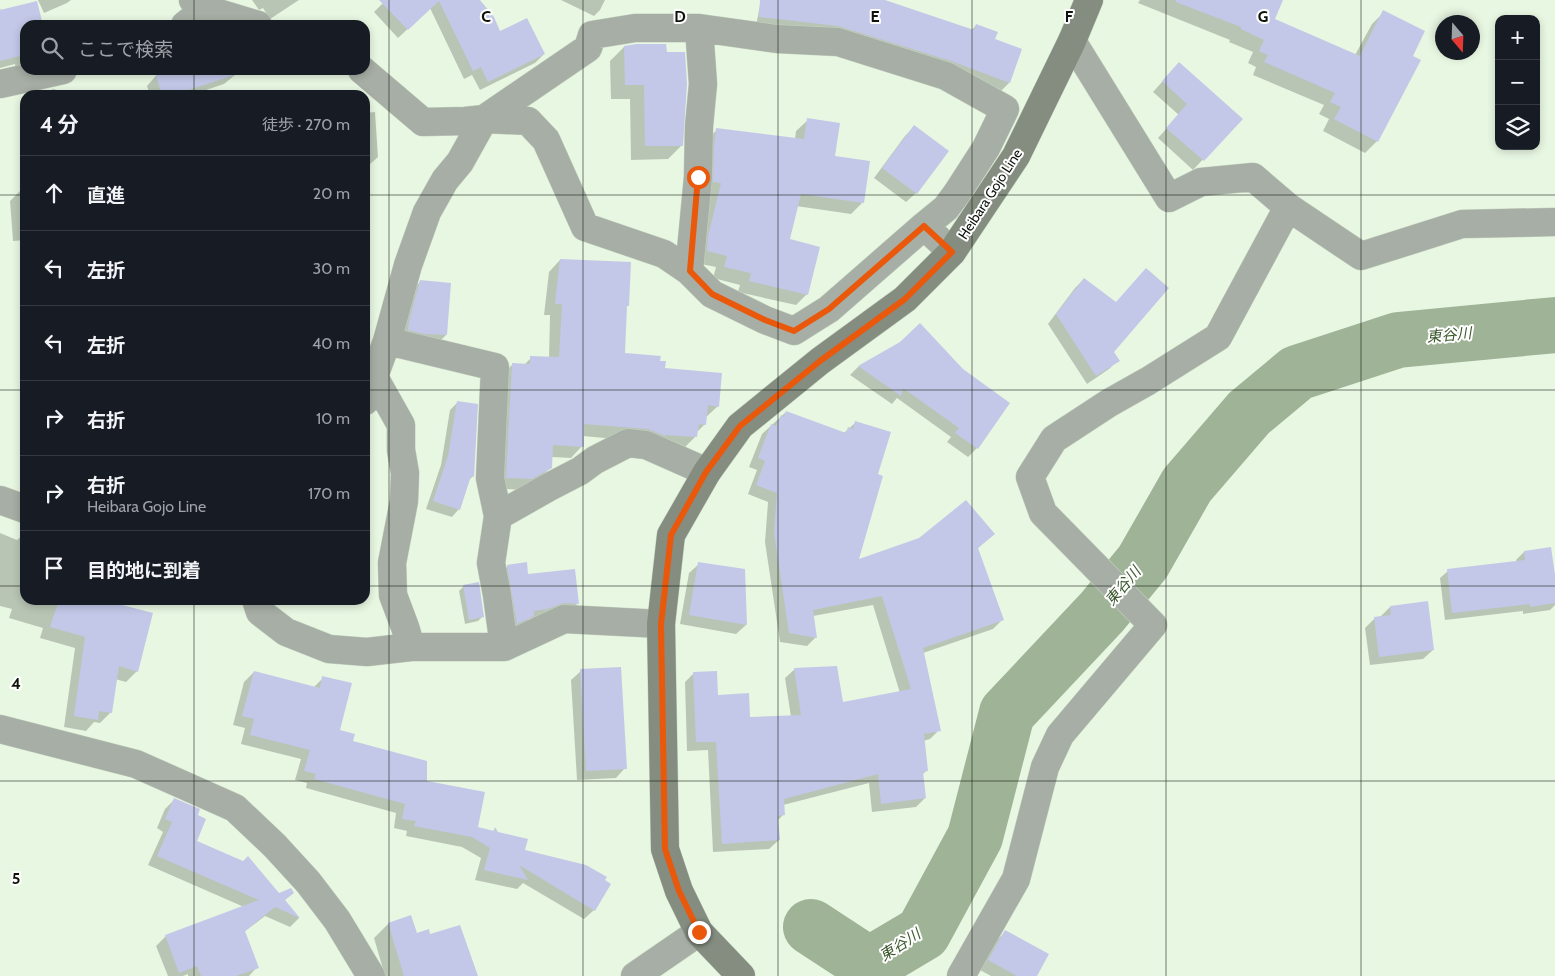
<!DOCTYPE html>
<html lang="ja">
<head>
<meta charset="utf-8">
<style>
	:root { --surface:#171b24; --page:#242831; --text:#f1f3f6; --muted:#9ea1a6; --line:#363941 }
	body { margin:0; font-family:Cabin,"Noto Sans JP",sans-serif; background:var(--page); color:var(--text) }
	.controls { position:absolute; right:15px; top:15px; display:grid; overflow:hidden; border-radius:10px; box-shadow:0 2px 8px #0003 }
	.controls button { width:45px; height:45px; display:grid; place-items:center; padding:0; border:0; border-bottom:1px solid var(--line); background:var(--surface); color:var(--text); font:25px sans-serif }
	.compass { position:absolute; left:1435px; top:15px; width:45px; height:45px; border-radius:50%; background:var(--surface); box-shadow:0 2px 8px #0003; rotate:161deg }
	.stop { position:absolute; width:15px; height:15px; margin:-11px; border:4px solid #ea580c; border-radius:50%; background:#fff }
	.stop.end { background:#ea580c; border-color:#fff; box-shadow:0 1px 5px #0008 }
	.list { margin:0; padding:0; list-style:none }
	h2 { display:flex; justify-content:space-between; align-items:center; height:65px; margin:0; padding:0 20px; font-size:21px }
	h2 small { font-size:16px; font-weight:400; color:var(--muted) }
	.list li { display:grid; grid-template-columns:32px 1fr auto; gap:15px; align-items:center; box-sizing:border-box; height:75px; padding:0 20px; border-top:1px solid var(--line) }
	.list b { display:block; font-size:19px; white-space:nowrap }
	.list p { margin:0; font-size:16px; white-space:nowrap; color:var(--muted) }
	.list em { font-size:16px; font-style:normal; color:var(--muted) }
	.icon { flex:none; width:28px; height:28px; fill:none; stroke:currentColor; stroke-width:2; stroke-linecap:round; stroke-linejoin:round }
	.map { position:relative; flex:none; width:1555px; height:976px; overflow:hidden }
	.search { position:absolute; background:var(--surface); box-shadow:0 2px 8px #0003; left:20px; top:20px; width:350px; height:55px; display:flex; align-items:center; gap:12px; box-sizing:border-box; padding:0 18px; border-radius:15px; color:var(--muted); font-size:19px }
	.panel { position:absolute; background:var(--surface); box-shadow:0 2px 8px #0003; left:20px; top:90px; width:350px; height:515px; border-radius:15px }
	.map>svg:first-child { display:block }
</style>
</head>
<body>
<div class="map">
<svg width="1555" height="976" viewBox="0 0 1555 976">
	<rect width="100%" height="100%" fill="#e8f7e2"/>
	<path fill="#0003" d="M38 0H71L67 3 44 13Z
		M252 0H299L270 19 263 8 259 10Z
		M386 0H478L500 33 544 54 535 63 480 90 472 75 464 79 430 8 398 38 374 12Z
		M561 0H605L600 10 594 16Z
		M761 0H881L972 30 976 25 994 40 1021 49 1009 83 1000 92 756 26Z
		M1140 0H1282L1273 19 1355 55 1372 24 1384 12 1411 56 1377 141 1365 153 1323 131 1329 119 1319 114 1324 105 1253 75 1256 67 1248 63 1253 52 1229 42 1230 40 1138 3Z
		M0 8 1 11 42 25H25V69L16 71 15 64 0 68Z
		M624 47 682 145 668 159 631 160 630 99H611L610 61Z
		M161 70H241L224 84 191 95H150L147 86Z
		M1170 73 1241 119 1193 170 1158 138 1179 115 1153 92Z
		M55 89 56 95H30L31 94Z
		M375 112 378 157 368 166H365V113Z
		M808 120 862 203 851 214 796 206 789 240 807 294 796 305 738 292 740 285 713 278 716 267 696 263 697 249 710 194 702 193 705 141 717 130 795 139 796 131Z
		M914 127 916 193 906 202 874 178 905 136Z
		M25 189V240L13 241 10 201 21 190Z
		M560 260 628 305 626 307 624 354 659 362 664 369 718 406 705 418V424L696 433V436L684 448 636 441 583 436 582 446 571 458 552 457 551 467 539 479 520 490 495 488 501 376 513 364 524 365 531 358H549L550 315H544L549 272Z
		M1084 279 1112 351 1118 360 1109 369 1087 384 1048 324 1075 288Z
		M420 282 446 335 437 344 399 339 411 291Z
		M900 343 977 448 968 457 947 442 951 437 897 398 892 404 850 375 858 367Z
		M457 403 473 476 469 480 459 509 452 517 426 509 441 465 450 410Z
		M786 412 844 433 855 423 876 475 857 561 993 534 977 549 1002 620 993 629 923 653 939 730 930 739 923 741 926 771 922 775 925 798 916 807 872 812 869 783 783 805 784 814 777 821 779 840 769 849 713 852 708 750 687 751 685 682 694 673 717 696 749 718 791 717 785 678 795 669 842 703 900 693 873 605 813 616 816 637 807 646 780 642 765 542 768 502 748 494 757 470 749 467 762 434Z
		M0 533 17 540 25 533V600H98L137 671 126 682 115 679 111 712 100 723 94 722 86 731 64 727 75 648 40 638 43 628 9 618 12 609 0 606Z
		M1550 549 1555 586V605L1550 610 1523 614V611L1445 620 1440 578 1448 571 1517 562 1516 560 1524 552Z
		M699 564 746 625 736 634 680 624 689 573Z
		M508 566 527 575 577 604 568 613 529 619 523 625 507 632 498 575Z
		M464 586 483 616 478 621 465 624 459 591Z
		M1390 607 1433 650 1423 659 1370 665 1365 628 1375 618 1381 616Z
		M581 671 625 768 616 778 577 780 571 680Z
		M254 672 313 688 323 678 338 731 351 742 425 782 476 828 492 832 495 829 497 833 523 851 594 910 584 919 523 883 517 889 475 880 481 858 462 847 406 836 407 831 394 828 396 813 306 788 307 783 295 780 301 759 241 744 245 728 233 725 244 682Z
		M174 800 195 842 284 901 299 918 290 927 265 916 244 932 257 967 249 976H188V974L183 976H168L156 946 166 936 244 907 148 865 163 832 157 828 165 809Z
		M388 924 417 934 429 936 476 976H385L374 938Z
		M1006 931 1035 976H991L980 970 996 941Z"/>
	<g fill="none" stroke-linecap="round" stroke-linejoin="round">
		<path stroke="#9fb397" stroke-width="56" d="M811 927 869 965 923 933 975 837 1007 713 1102 612 1143 562 1187 485 1249 413 1297 373 1398 340 1555 325"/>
	</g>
	<path fill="#c3c8e8" d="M379 0H480L494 17 500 31 527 18 545 54 488 82 481 67 473 71 439 1 408 30Z
		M760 0H885L974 30 976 24 998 32 995 39 1022 49 1010 83 951 61 838 26 759 17Z
		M1176 0H1283L1275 19 1360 56 1383 10 1425 31 1413 56 1421 60 1378 142 1334 119 1341 107 1330 102 1335 93 1264 62 1268 55 1259 51 1264 40 1241 29V27L1176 2Z
		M37 1 43 25H25V59L24 55 0 61V10Z
		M636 44H666L667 52H685L687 84 683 146H645L644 85H625L624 46Z
		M1179 62 1243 119 1204 161 1166 128 1187 104 1162 81Z
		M154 70H234L235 75 173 95H162Z
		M807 118 840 123 835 156 870 161 864 203 801 194 790 239 820 247 808 295 749 281 751 273 724 267 727 256 707 251 708 236 721 183 713 182 714 145 716 128 804 139Z
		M914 125 949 151 917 194 882 168Z
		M560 259 631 262 629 306H627L625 353 661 356 660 361H666L665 368 722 373 719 407 708 405 706 425 699 424 697 437 666 435 665 436 648 429 584 424V447L553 445 552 468 532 479 506 478 512 363 530 364V356L559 357 562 304H555Z
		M1146 268 1169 288 1114 352 1120 361 1096 376 1056 314 1084 278 1116 302Z
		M420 280 451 283 447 335 424 334 408 330 409 321Z
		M920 323 963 369 1010 403 978 449 955 433 959 428 903 388 901 396 858 366 900 342Z
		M457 401 478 404 474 477 471 476 460 510 433 501 448 456Z
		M786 411 846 433 848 427 853 429 855 421 891 432 878 474 883 476 859 559 919 538 966 500 995 534 978 548 1004 620 923 648 941 731 924 734 928 771 923 772 926 798 881 804 878 774 784 799 785 815 778 816 780 840 722 844 716 742H696L693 672 717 671 718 695 749 693 750 717 801 715 794 668 837 666 843 702 911 689 882 596 813 610 817 638 789 633 774 532 777 493 756 485 765 461 758 458 771 424 776 426 781 415 784 417Z
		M1551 547 1555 575V603L1530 607V604L1452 613 1447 569 1525 560 1524 551Z
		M527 562 528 574 575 569 579 604 564 603 547 609 534 611V616L517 624 507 565Z
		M698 562 745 569 747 625 689 615Z
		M479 582 484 617 469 620 463 585Z
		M59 600H103L153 613 138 672 119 666 112 713 99 711 98 720 74 716 85 637 50 627Z
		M1428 601 1434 650 1379 657 1374 617 1391 615 1390 606Z
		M621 667 627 769 586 771 580 669Z
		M254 671 320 688 322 676 352 683 340 730 355 734 353 741 427 761V781L485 792 478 827 494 831 495 827 498 832 528 839 525 850 586 865 607 877 605 880 611 884 595 911 519 865 528 880 484 870 490 848 472 837 414 826 416 821 402 819 405 804 314 779 316 774 304 771 310 750 250 735 254 719 242 716Z
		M174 798 200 809 198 815 206 819 197 841 243 861 248 856 279 893 291 888 294 893 285 900 300 918 275 907 245 931 259 968 236 976H201L197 966 179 973 165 935 259 900 157 856 172 822 165 819Z
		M411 915 417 933 429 929 430 934 460 925 478 976H404L388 923Z
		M1005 930 1049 954 1037 976H1017L988 960Z"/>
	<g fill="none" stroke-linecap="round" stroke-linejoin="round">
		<g stroke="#c5d2c0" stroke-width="29">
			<path id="minor" d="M193 0 205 9 258 25
				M185 25 205 9
				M1072 41 1169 198 1201 182 1253 177 1288 207 1361 256 1462 224 1555 222
				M362 70 423 122 465 121 484 119 528 121 546 140 585 227 664 254 689 271 712 294 765 320 794 331 829 309 924 226 952 252
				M0 84 63 70
				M689 271 698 177 699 126 703 84 699 28
				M387 341 495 367 490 478 498 516
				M374 377 401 425V450L405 473 404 501 392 563 393 595 405 627 411 647
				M365 401 387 341 408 265 427 212 445 180 460 162 484 119 588 48 592 35 635 28H699L777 39 838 42 946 76 1005 109 986 148 957 193 946 208 924 226
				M0 500 25 509
				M256 600 260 612 286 632 329 649 367 652 411 647H504L564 619 661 624
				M504 647 497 595 491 563 498 516 551 486 580 471 595 460 628 443 646 445 707 472
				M0 729 136 764 235 808 275 846 308 882 337 920 371 976
				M635 976 699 932
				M961 976 1016 879 1045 767 1060 735 1153 625 1043 513 1030 477 1054 439 1109 403 1148 381 1218 337 1288 207"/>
		</g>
		<g stroke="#c5d2c0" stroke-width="29">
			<path id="secondary" d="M741 976 699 932 679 891 665 849 661 624 671 535 707 472 740 426 820 361 905 299 952 252 1016 156 1072 41 1089 0"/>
		</g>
		<use href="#minor" stroke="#a7aea5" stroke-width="28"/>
		<use href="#secondary" stroke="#848d80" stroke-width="28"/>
	</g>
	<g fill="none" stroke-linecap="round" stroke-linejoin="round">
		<path stroke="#ea580c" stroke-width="6" d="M698 177 690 271 712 294 765 320 794 331 829 309 924 226 952 252 905 299 820 361 740 426 706 472 671 535 661 624 665 849 679 891 699 932"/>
	</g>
	<path fill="none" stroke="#0d120b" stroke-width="1" stroke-opacity="0.55" d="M194 0V25M389 0V976M583 0V976M778 0V976M972 0V976M1166 0V976M1361 0V976M194 70V95M0 195H25M365 195H1555M0 390H25M365 390H1555M0 586H25M365 586H1555M194 600V976M0 781H1555"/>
	<g text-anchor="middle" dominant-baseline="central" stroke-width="4" stroke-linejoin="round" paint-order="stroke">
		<g font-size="14" fill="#0d120b" stroke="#fff">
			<text transform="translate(990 194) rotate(-57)">Heibara Gojo Line</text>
		</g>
		<g font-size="15" font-style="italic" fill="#3b582d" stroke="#fff">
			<text transform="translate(1449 335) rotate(-5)">東谷川</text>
			<text transform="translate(1123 586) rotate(-50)">東谷川</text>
			<text transform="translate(900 945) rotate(-33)">東谷川</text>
		</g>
	</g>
	<g font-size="16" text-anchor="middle" font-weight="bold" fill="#0d120b" stroke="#fff" stroke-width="4" stroke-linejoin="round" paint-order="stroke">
		<text x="486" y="22">C</text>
		<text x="680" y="22">D</text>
		<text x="875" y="22">E</text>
		<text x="1069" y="22">F</text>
		<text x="1263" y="22">G</text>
		<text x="16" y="689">4</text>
		<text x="16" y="884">5</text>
	</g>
</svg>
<div class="controls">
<button>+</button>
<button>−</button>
<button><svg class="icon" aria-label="layers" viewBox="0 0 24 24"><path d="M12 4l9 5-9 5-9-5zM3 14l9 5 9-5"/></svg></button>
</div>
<svg class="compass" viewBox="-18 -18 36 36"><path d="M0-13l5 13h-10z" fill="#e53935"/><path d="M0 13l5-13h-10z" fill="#9ea1a6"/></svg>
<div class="stop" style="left:698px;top:177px"></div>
<div class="stop end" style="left:699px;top:932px"></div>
<div class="search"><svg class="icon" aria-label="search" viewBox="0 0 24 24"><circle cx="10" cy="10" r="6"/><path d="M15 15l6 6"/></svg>ここで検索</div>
<section class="panel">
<h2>4 分<small>徒歩 · 270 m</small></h2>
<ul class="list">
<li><svg class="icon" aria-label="ahead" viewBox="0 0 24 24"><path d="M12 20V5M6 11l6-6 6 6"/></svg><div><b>直進</b></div><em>20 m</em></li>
<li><svg class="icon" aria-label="left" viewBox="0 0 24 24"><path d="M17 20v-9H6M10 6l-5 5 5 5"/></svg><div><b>左折</b></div><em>30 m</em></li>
<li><svg class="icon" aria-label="left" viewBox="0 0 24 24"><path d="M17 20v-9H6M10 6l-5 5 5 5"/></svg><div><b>左折</b></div><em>40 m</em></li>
<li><svg class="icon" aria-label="right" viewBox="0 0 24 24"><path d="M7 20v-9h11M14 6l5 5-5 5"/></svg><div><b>右折</b></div><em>10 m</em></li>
<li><svg class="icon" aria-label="right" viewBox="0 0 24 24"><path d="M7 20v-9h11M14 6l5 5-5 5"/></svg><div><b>右折</b><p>Heibara Gojo Line</p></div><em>170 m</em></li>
<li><svg class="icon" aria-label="arrive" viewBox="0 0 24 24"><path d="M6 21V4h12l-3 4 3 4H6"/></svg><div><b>目的地に到着</b></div></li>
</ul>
</section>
</div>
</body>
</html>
